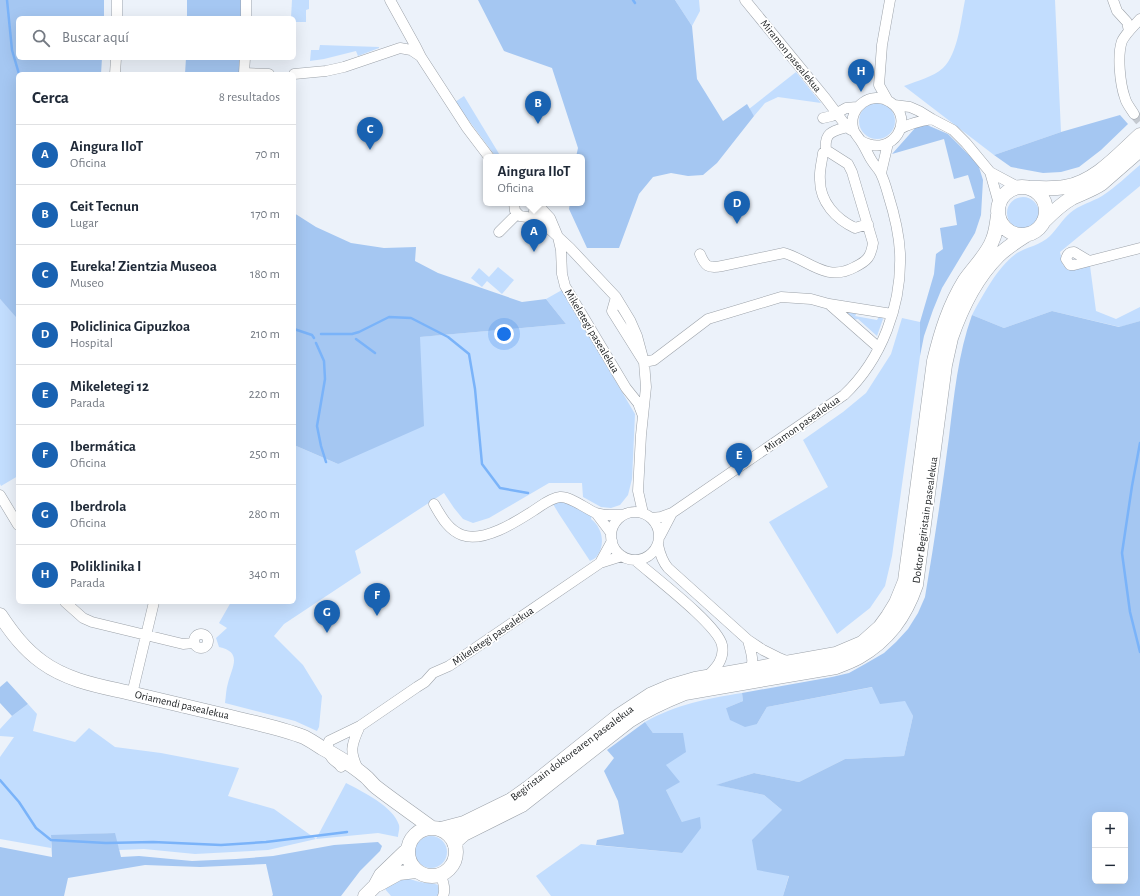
<!DOCTYPE html>
<html lang="es">
<head>
<meta charset="utf-8">
<style>
	:root { --surface:#fff; --page:#f6f6f7; --text:#1f2937; --muted:#747a83; --line:#e0e1e3; --accent:#1962b1 }
	body { margin:0; font-family:"Alegreya Sans",sans-serif; background:var(--page); color:var(--text) }
	.controls { position:absolute; right:12px; bottom:12px; display:grid; overflow:hidden; border-radius:6px; box-shadow:0 4px 16px #0002 }
	.controls button { width:36px; height:36px; display:grid; place-items:center; padding:0; border:0; border-bottom:1px solid var(--line); background:var(--surface); color:var(--text); font:20px sans-serif }
	.you { position:absolute; left:504px; top:334px; width:14px; height:14px; margin:-10px; border:3px solid #fff; border-radius:50%; background:#1a73e8; box-shadow:0 0 0 6px #1a73e833 }
	.badge { display:grid; place-items:center; width:26px; height:26px; border-radius:50%; background:var(--accent); color:#fff; font-size:13px; font-weight:700 }
	.pin { position:absolute; translate:-50% -33px; filter:drop-shadow(0 1px 2px #0008) }
	.pin::after { content:''; position:absolute; top:21px; width:14px; height:12px; background:inherit; clip-path:polygon(0 0,100% 0,50% 100%) }
	.popup { position:absolute; left:483px; top:154px; width:102px; height:52px; box-sizing:border-box; display:grid; place-content:center; border-radius:6px; background:var(--surface); filter:drop-shadow(0 1px 3px #0005); font-size:13px; white-space:nowrap; color:var(--muted) }
	.popup b { font-size:15px; color:var(--text) }
	.popup::after { content:''; position:absolute; left:50%; top:100%; margin-left:-8px; border:8px solid transparent; border-top-color:var(--surface) }
	.list { margin:0; padding:0; list-style:none }
	h2 { display:flex; justify-content:space-between; align-items:center; height:52px; margin:0; padding:0 16px; font-size:17px }
	h2 small { font-size:13px; font-weight:400; color:var(--muted) }
	.list li { display:grid; grid-template-columns:26px 1fr auto; gap:12px; align-items:center; box-sizing:border-box; height:60px; padding:0 16px; border-top:1px solid var(--line) }
	.list b { display:block; font-size:15px; white-space:nowrap }
	.list p { margin:0; font-size:13px; white-space:nowrap; color:var(--muted) }
	.list em { font-size:13px; font-style:normal; color:var(--muted) }
	.icon { flex:none; width:22px; height:22px; fill:none; stroke:currentColor; stroke-width:2; stroke-linecap:round; stroke-linejoin:round }
	.map { position:relative; flex:none; width:1140px; height:896px; overflow:hidden }
	.search { position:absolute; background:var(--surface); box-shadow:0 4px 16px #0002; left:16px; top:16px; width:280px; height:44px; display:flex; align-items:center; gap:10px; box-sizing:border-box; padding:0 14px; border-radius:6px; color:var(--muted); font-size:15px }
	.panel { position:absolute; background:var(--surface); box-shadow:0 4px 16px #0002; left:16px; top:72px; width:280px; height:532px; border-radius:6px }
	.map>svg:first-child { display:block }
</style>
</head>
<body>
<div class="map">
<svg width="1140" height="896" viewBox="0 0 1140 896">
	<rect width="100%" height="100%" fill="#ecf2fa"/>
	<path fill="#c2ddfe" d="M292 0H309V9L306 10V22H294V18H291Z
		M675 0H699L700 11 692 26Z
		M965 0H1055L1061 132 994 155 904 86C917 81 933 77 943 68 958 54 961 20 965 0Z
		M320 45 379 47V48L358 56 356 51 324 59 310 61 311 50H319Z
		M796 72 821 103 778 97 765 103 754 116 749 109Z
		M464 96 501 157H496L455 102Z
		M859 121a18 18 0 1 1 36 0a18 18 0 1 1-36 0Z
		M1140 165V186L1060 252 1063 265 1070 270 1090 266 1096 311 1116 319 1140 307V321L1120 327 1052 311 1004 328 972 315C983 295 998 266 1017 253 1027 247 1041 245 1050 236 1057 229 1061 221 1070 213 1079 205 1092 202 1102 196 1116 187 1128 175 1140 165Z
		M1007 213a16 16 0 1 1 32 0a16 16 0 1 1-32 0Z
		M498 267 514 280 502 294 487 281 482 287 471 278 479 268 489 277Z
		M562 290 635 414 632 479 628 495 620 505 611 508 601 507 583 497 582 483H549L489 518 473 523 463 519 454 508 444 493 355 551 361 573 284 624 274 636 303 665 322 696 319 727 317 731 295 721 225 703C226 696 226 689 228 683 232 667 243 652 219 647L216 638 227 628 219 623 231 602H294V445L338 464 419 337 566 324 546 299Z
		M0 299 16 316H18V476L1 486 0 484Z
		M843 310 858 312 855 316 877 320 880 315 883 319 877 336 858 319 852 320Z
		M902 318 920 322V356L892 556 885 586 870 608 837 634 769 522 828 487 803 440 843 412 866 393 891 354Z
		M559 502H566L592 516 591 519C602 527 606 544 597 556 596 558 592 560 590 561L559 514 553 504Z
		M873 687 906 701 913 716 904 756 845 759 799 782 754 773 717 785 764 795 782 810 789 875 783 896H551L536 876 581 844 682 853V822L666 790V765L683 733H653L645 722C677 704 706 699 742 693L743 701 726 708 757 724 767 707Z
		M28 704 37 714 33 731 75 742 89 728 115 747 161 753 239 768 228 796 274 809 316 839 346 783C363 792 393 806 399 825 400 829 398 833 398 837L378 833 316 839 268 850 195 854 144 849 119 850 114 833 51 836V848L0 839V757L14 737 0 736V729L12 716Z
		M415 852a16 16 0 1 1 32 0a16 16 0 1 1-32 0Z
		M404 878C412 879 420 883 428 883 432 884 434 883 438 885L439 893 437 896H391L385 889 391 883Z"/>
	<path fill="#a5c7f2" fill-rule="evenodd" d="M0 0H104V18H18V58H102L101 74H18V316L16 317 0 299Z
		M187 0H241V18H187Z
		M478 0H675L692 26 697 79 723 121 747 104 754 116 717 163 703 175 688 176 671 173 653 177 639 194 619 248H587L569 209 570 203H582V157H576L578 148 552 68 504 51Z
		M186 58H240L239 74H185Z
		M1120 115 1128 124 1101 150 1079 167 1061 172 1043 173 1011 167 994 155 1061 132Z
		M927 125 948 134 978 164 983 180 981 215 975 233 942 288 933 310 924 336 920 356V322L934 274 936 254 943 249 940 228 957 225 954 205 975 198 968 175 954 179 944 139 892 154 916 127Z
		M294 213 316 227 351 243 384 248 416 247 415 261 438 273 522 302 546 299 566 324 420 337 424 426 338 464 294 445Z
		M1052 311 1119 327 1140 321V896H783L789 876 757 870 752 840 782 810 764 795 716 785 754 773 799 782 845 759 904 756 913 716 905 701 880 704 872 687 767 707 757 724 745 727 730 720 726 708 743 701 742 693 832 677 849 673 865 664 884 653 896 642 908 629 918 613 925 597C934 544 942 491 949 437 954 396 958 354 972 315L1004 328ZM1095 815H1125V881H1095Z
		M7 681 28 704 12 716 0 703V687Z
		M645 722 653 733H683L686 752 666 765 680 782 666 790 682 822 700 817 701 828 682 853 596 845 597 840 624 834 618 801 604 771 614 758 607 750Z
		M115 833 121 857 139 856 192 861 236 859 273 856 334 845 378 842 382 846 380 851 360 871 341 896H272L273 895 266 864 200 867 145 865 68 878 64 896H0V847L52 857 51 835Z"/>
	<g fill="none" stroke-linecap="round" stroke-linejoin="round">
		<path stroke="#7ab3f9" stroke-width="2.5" d="M7 0 12 50 19 74
			M633 0 635 3
			M294 329 312 335 314 338
			M321 334H352L359 332 389 317 411 318 448 337 469 354 475 389 482 464 500 488 528 493
			M356 339 375 353
			M316 343 324 361 325 379 317 426 321 446 326 462
			M1140 443 1132 486 1122 553 1130 612 1140 652
			M0 780 19 802 36 828 51 840 106 843 153 842 221 845 266 842 347 832"/>
		<path stroke="#c4c9d0" stroke-width="10" stroke-dasharray="10 5" stroke-linecap="butt" d="M1134 114 1140 121"/>
		<g stroke="#9ca2a9" stroke-width="11">
			<path id="street" d="M390 0 416 47 421 57 467 128 489 157
				M745 0 826 99 847 127 851 130
				M1113 0 1117 11 1127 22 1129 31
				M117 18V0
				M246 18V0
				M245 58 244 73 269 74
				M115 74 116 58
				M294 74 326 71 344 67 400 48 411 50 420 56
				M888 101 879 85 882 45 890 0
				M894 105 910 107 919 111 932 119 953 130 966 143 990 172 999 204
				M1134 114C1131 109 1126 103 1125 98 1120 84 1117 55 1122 41 1126 33 1134 26 1140 19
				M823 118 832 116 846 108 857 107
				M900 129C910 123 920 121 932 119
				M826 150 823 153C822 162 819 171 820 180 820 202 836 219 855 228L868 224
				M990 172 1018 187
				M881 173 888 143
				M514 203 515 211 520 216 527 217 542 222
				M536 203 550 218 558 237 561 250 562 274 565 286 626 388 638 403 643 416
				M534 211 542 222 570 248 616 297 630 320 637 336 644 362 646 387 641 435 638 491 643 513
				M499 232 517 214
				M700 254C705 266 708 269 722 266L784 253C809 260 826 283 855 267 867 261 871 257 873 243L852 172 848 164 826 150C824 132 833 131 847 127
				M1089 261 1074 252C1069 252 1067 255 1066 259L1070 265H1074L1140 248
				M616 297 612 311 644 362 654 360 708 319 781 297 811 299 829 304 892 314
				M829 304 879 348
				M0 495 18 525
				M434 504C441 516 448 530 462 535 483 543 516 522 533 511 541 506 550 498 560 497 570 496 586 509 596 513 605 516 614 515 623 515
				M611 536a24 24 0 1 1 48 0a24 24 0 1 1-48 0Z
				M596 513 611 533
				M652 518 661 517 672 513 844 395C882 359 902 305 900 253 899 232 894 213 888 194 886 187 884 180 881 174 879 169 875 166 872 161 868 155 866 149 862 143 859 137 854 134 853 128 848 107 872 90 890 102 916 118 894 159 861 141
				M660 536 672 513
				M658 545C660 554 662 561 668 568L748 640 763 650 777 657 789 662
				M635 560C653 576 718 625 722 645 725 659 716 668 707 677
				M600 563 612 541
				M65 602 83 618 92 622 183 644 193 643
				M194 641a7 7 0 1 1 14 0a7 7 0 1 1-14 0Z
				M747 672C757 665 750 650 748 640
				M132 694 154 602
				M341 767C338 762 334 762 331 757 328 752 327 746 329 741L360 726 417 687 425 682 433 673 449 666 600 563 622 556
				M359 771C349 752 351 745 360 726
				M441 875C443 882 446 889 443 896"/>
		</g>
		<g stroke="#9ca2a9" stroke-width="15">
			<path id="secondary" d="M998 211a24 24 0 1 1 48 0a24 24 0 1 1-48 0Z
				M1031 188C1042 188 1054 189 1065 187 1095 182 1118 155 1140 135
				M1043 222C1052 213 1061 204 1072 198 1082 193 1092 190 1101 184L1140 150
				M0 615C12 633 24 649 42 662 68 681 100 686 130 693 164 701 197 709 231 717 255 723 280 728 304 737 310 740 316 744 322 748 337 756 352 765 365 776 369 779 372 784 376 787 394 801 413 814 432 828
				M408 852a24 24 0 1 1 48 0a24 24 0 1 1-48 0Z
				M441 829 464 823 511 800 528 788 618 716 650 695 671 686 695 679 836 654 862 643 880 627 888 616 896 603 905 581 934 361C941 332 949 306 965 280 974 267 988 254 993 239 996 232 997 223 998 215
				M454 843 464 834 522 805 629 721C647 709 665 701 685 693L836 667C844 664 852 661 859 657 888 640 905 617 916 585L945 365C947 356 949 347 951 338 961 309 976 278 998 256 1007 247 1017 241 1028 234
				M379 884 399 873 416 871
				M365 896 375 886 381 875 407 850"/>
		</g>
		<use href="#street" stroke="#fff" stroke-width="10"/>
		<use href="#secondary" stroke="#fff" stroke-width="14"/>
	</g>
	<g text-anchor="middle" dominant-baseline="central" stroke-width="3.5" stroke-linejoin="round" paint-order="stroke">
		<g font-size="11" fill="#222527" stroke="#fff">
			<text transform="translate(791 56) rotate(51)">Miramon pasealekua</text>
			<text transform="translate(592 331) rotate(59)">Mikeletegi pasealekua</text>
			<text transform="translate(802 424) rotate(-35)">Miramon pasealekua</text>
			<text transform="translate(925 520) rotate(-82)">Doktor Begiristain pasealekua</text>
			<text transform="translate(493 636) rotate(-34)">Mikeletegi pasealekua</text>
			<text transform="translate(182 705) rotate(13)">Oriamendi pasealekua</text>
			<text transform="translate(572 753) rotate(-37)">Begiristain doktorearen pasealekua</text>
		</g>
	</g>
</svg>
<div class="controls">
<button>+</button>
<button>−</button>
</div>
<div class="you"></div>
<div class="pin badge" style="left:534px;top:252px">A</div>
<div class="popup"><b>Aingura IIoT</b>Oficina</div>
<div class="pin badge" style="left:538px;top:124px">B</div>
<div class="pin badge" style="left:370px;top:150px">C</div>
<div class="pin badge" style="left:737px;top:224px">D</div>
<div class="pin badge" style="left:739px;top:476px">E</div>
<div class="pin badge" style="left:377px;top:616px">F</div>
<div class="pin badge" style="left:327px;top:633px">G</div>
<div class="pin badge" style="left:861px;top:92px">H</div>
<div class="search"><svg class="icon" aria-label="search" viewBox="0 0 24 24"><circle cx="10" cy="10" r="6"/><path d="M15 15l6 6"/></svg>Buscar aquí</div>
<section class="panel">
<h2>Cerca<small>8 resultados</small></h2>
<ul class="list">
<li><span class="badge">A</span><div><b>Aingura IIoT</b><p>Oficina</p></div><em>70 m</em></li>
<li><span class="badge">B</span><div><b>Ceit Tecnun</b><p>Lugar</p></div><em>170 m</em></li>
<li><span class="badge">C</span><div><b>Eureka! Zientzia Museoa</b><p>Museo</p></div><em>180 m</em></li>
<li><span class="badge">D</span><div><b>Policlinica Gipuzkoa</b><p>Hospital</p></div><em>210 m</em></li>
<li><span class="badge">E</span><div><b>Mikeletegi 12</b><p>Parada</p></div><em>220 m</em></li>
<li><span class="badge">F</span><div><b>Ibermática</b><p>Oficina</p></div><em>250 m</em></li>
<li><span class="badge">G</span><div><b>Iberdrola</b><p>Oficina</p></div><em>280 m</em></li>
<li><span class="badge">H</span><div><b>Poliklinika I</b><p>Parada</p></div><em>340 m</em></li>
</ul>
</section>
</div>
</body>
</html>
